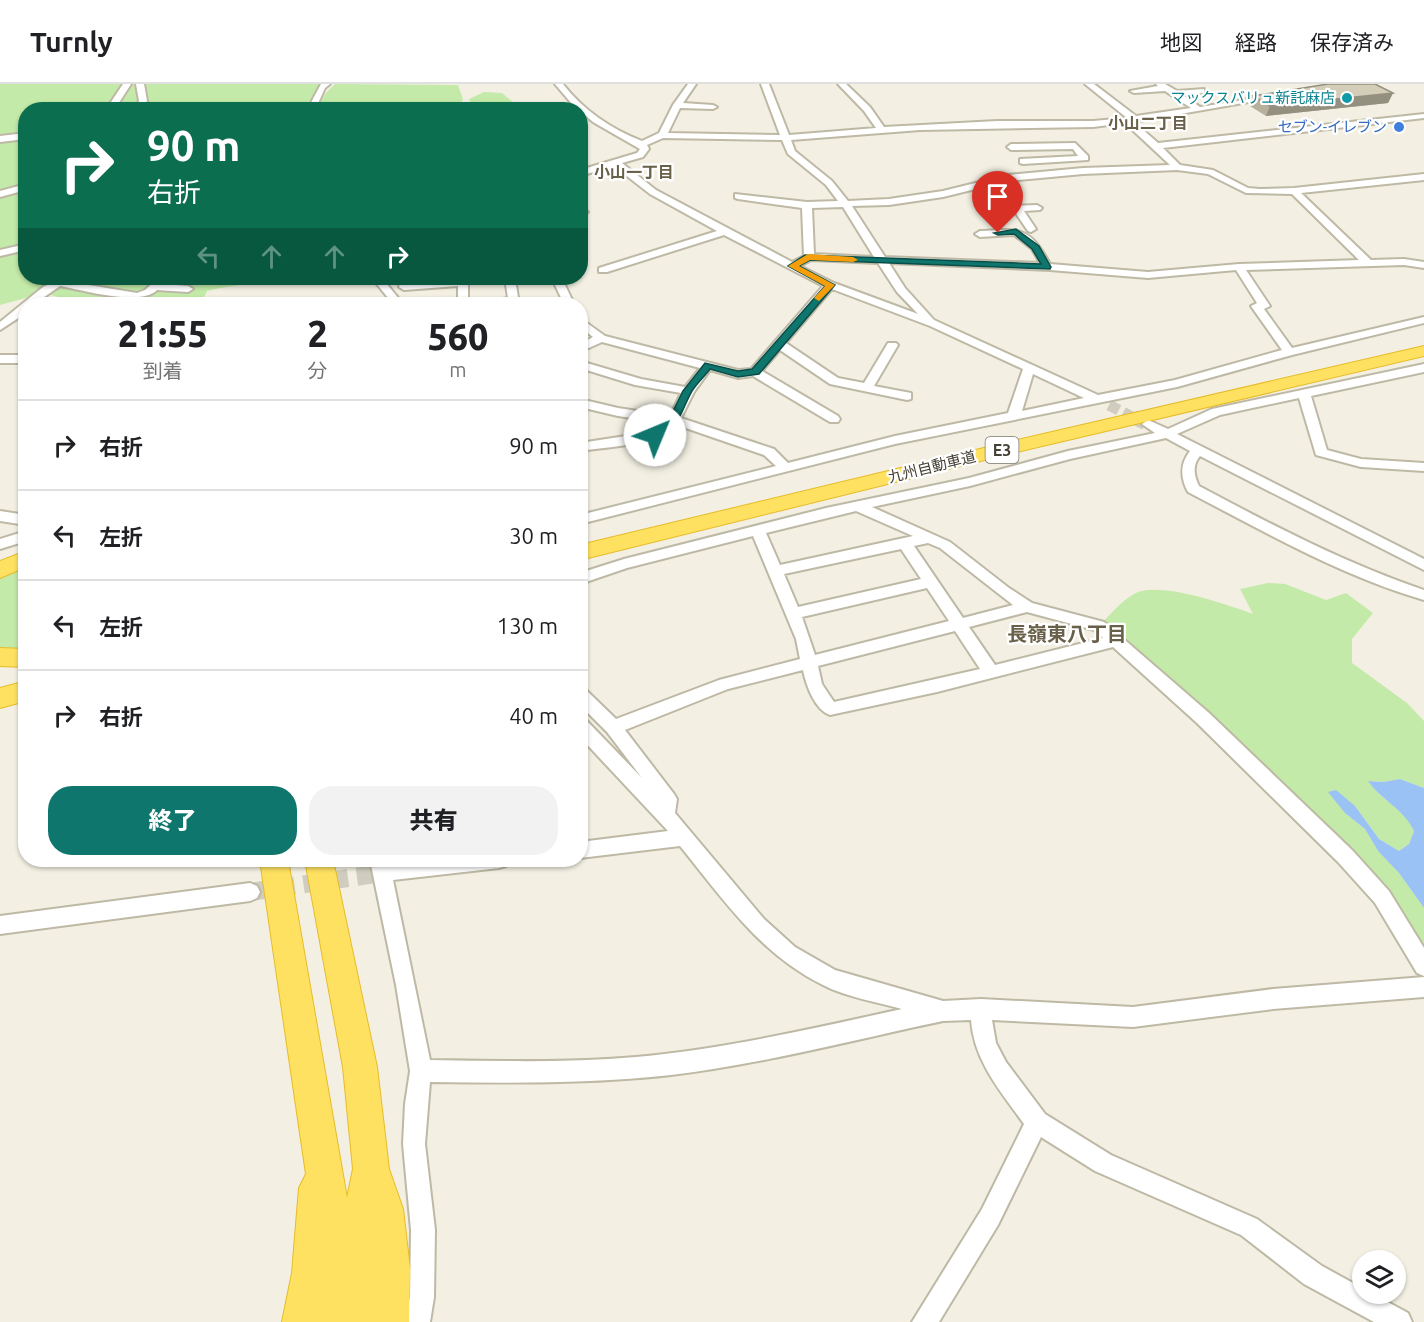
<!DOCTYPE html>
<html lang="ja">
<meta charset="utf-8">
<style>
:root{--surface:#fff;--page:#f2f2f2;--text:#202124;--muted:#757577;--line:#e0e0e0;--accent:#0f766e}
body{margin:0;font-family:Ubuntu,"Noto Sans JP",sans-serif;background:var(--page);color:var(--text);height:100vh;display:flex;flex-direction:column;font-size:22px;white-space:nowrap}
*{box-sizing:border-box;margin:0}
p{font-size:20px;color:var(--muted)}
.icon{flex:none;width:33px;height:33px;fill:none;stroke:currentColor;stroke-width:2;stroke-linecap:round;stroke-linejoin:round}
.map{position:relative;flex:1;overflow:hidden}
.panel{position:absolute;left:18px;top:213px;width:570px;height:570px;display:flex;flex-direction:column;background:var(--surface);border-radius:24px;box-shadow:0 2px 4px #0004}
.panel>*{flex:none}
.hud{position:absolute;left:18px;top:18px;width:570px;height:183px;border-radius:24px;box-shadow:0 2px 4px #0004;background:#0b6e4f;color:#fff;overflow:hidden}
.buttons{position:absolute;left:1352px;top:1166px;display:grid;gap:12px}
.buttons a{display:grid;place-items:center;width:54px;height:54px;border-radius:50%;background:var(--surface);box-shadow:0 2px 4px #0004;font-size:30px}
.pin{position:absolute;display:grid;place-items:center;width:51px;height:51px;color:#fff;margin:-62px -26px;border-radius:50% 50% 50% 0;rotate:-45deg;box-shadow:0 0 6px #0007}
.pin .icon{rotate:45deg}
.me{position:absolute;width:66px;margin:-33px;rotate:45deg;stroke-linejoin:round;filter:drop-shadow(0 0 4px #0008)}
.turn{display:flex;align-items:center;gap:21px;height:126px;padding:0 30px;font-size:27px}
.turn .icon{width:78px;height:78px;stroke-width:2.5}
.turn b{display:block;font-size:42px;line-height:51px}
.lanes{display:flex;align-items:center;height:57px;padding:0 30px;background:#0003;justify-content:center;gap:30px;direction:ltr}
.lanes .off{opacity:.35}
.eta{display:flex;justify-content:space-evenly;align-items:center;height:102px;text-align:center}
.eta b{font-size:36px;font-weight:800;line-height:42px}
.cta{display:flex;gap:12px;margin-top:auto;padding:12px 30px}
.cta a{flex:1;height:69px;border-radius:24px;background:var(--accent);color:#fff;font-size:24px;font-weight:800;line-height:69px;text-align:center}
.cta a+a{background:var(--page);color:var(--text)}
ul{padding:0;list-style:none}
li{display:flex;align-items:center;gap:18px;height:90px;padding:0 30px;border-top:2px solid var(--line)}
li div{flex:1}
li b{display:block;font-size:22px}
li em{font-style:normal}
header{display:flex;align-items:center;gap:36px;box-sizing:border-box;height:84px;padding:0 30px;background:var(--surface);border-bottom:2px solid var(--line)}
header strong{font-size:28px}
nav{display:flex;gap:33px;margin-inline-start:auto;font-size:21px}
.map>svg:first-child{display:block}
</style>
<header>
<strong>Turnly</strong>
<nav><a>地図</a><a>経路</a><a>保存済み</a></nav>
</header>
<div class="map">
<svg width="1424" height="1238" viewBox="0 0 1424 1238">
<rect width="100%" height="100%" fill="#f3f0e3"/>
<g fill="#c3eaa8">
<path d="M0,0H321L304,25L26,26V194H275C252,201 229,201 207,207L202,218L193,220H126L128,217L114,213L95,220H83L44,209L0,221Z"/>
<polygon points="335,0 458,1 463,15 458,25 317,25 325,10"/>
<polygon points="484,8 502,9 521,25 474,25 469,15"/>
<polygon points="25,478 25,569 0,566 0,492"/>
<path d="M1268,499L1285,500L1326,516L1346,509L1373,529L1352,555V579L1407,619L1424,637V704L1400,695L1383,698L1369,697C1381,718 1403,722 1414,747L1409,760L1399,767L1379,755L1355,722L1345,729L1365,745L1378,767L1399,789L1424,824V866L1382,813L1099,542C1110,531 1120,518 1134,510C1158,496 1228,521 1253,530L1240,505Z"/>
</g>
<path fill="#9ac2f4" d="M1400,695L1424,704V824L1399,789L1378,767L1365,745L1345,729L1328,708L1336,706L1355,722L1379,755L1399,767L1409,760L1414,747C1403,724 1382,717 1368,697L1383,698Z"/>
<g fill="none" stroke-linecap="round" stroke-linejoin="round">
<polyline stroke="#d0cdc0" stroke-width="11" stroke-dasharray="11 5" stroke-linecap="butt" points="1109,321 1136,335"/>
<polyline stroke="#d0cdc0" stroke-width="14" stroke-dasharray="14 7" stroke-linecap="butt" points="1133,333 1147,340"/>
<polyline stroke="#d0cdc0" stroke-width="18" stroke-dasharray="18 9" stroke-linecap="butt" points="250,808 383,789"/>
<g stroke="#beb9a5" stroke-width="4">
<g id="minor">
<polygon points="123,0 131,0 115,25 100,26 109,21"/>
<polygon points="136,0 144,0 147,17 142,26 134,26 139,17"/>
<polygon points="321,0 330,0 325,4 315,26 307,26"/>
<path d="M555,0H563C583,26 611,45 642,57L659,49L673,21L688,0H696L683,19L713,21L717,23L713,25L680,24L668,49L780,51L761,0H769L789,51L876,44L864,27L838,0H846L870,23L884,43L997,37H1093L1127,34L1085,0H1094L1136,32L1191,24L1165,7L1134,9L1130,7L1158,2L1156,0H1165L1177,7L1204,5V9L1183,11L1200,23L1274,11L1278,13L1134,38L1158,59L1424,30V34L1163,64L1180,81L1213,86L1248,104L1260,105L1294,104L1424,90V96L1301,109L1371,176L1404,175L1424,178V184L1404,181L1246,186L1270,222L1264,225L1292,264L1424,233V239L1292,271L1177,303L895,360L580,440V431L776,382L764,371L677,341C661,361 606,363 580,367V359L652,348L665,339L618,332L580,323V315L618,324L670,332L681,309L635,301L580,284V277L641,295L685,303L700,284L602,258L580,268V260L593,253L580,243V234L605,252L738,286L751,285L823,202L724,151L607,188H599V184L717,147L650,110L614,82L580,92V86L637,69L640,65L593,38L572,20ZM1125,39L1170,81L1083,84L1008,91L943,107L889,115L848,117L832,97L795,67L791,56L920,46L1093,43ZM663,54L782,56L788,70L826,101L838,117L807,118L735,110V114L738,115L802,124L804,172L792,178L656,106L622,79L643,73L649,65L647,61ZM1177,86L1208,90L1246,109L1292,110L1359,176L1239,180L1148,188L1050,180C1029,142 1020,145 980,147L975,150L980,153L1014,151L1032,165L1040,179L885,173L852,122L889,121L943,113L1008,97L1083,90ZM843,123L874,173L814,170L812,124ZM811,176L878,179L897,208L918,230L834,199L800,182ZM889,179L1050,186L1148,194L1236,186L1257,219L1251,222L1282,266L1175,296L1098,311L934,236L905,204ZM832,205L930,242L1023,285L1008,329L895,352L788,379L774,365L681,334L694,308L710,286L738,294L753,292L830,338H838L840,335L838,332L762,287L780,266L830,300L907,316L911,315V309L874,302L898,261L896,259H888L864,299L838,294L786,259ZM1033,290L1084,314L1022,327Z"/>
<polygon points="26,49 26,55 0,58 0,52"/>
<polygon points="1075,59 1088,72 1088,76 1023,80 1020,79 1020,75 1078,72 1073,65 1011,66 1007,63 1011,60"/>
<polygon points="26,100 26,106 0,113 0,107"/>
<polygon points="580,121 588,128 580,132"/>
<polygon points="1037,121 1042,124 1040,126 1024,127 1036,145 1031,148 1028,147 1015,128 1003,125 1008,122"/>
<polygon points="26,160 26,166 0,172 0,166"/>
<path d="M62,194H71L70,198L137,209L145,206L158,194H168L163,200L188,202L193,205L188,208L157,206C140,223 83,206 60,202L34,220H26V229L0,246V238L43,203Z"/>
<polygon points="372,194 382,194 403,220 393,220"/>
<polygon points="401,194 411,194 410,199 468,194 468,220 458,220 458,202 404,206 399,203"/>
<polygon points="505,194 515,194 519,220 486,220 487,218 508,214"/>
<polygon points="556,194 566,194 565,201 574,220 564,220 555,201"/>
<rect x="0" y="271" width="26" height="8"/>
<path d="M1424,280V288L1311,312L1327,366L1361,375L1424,379V387L1361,383L1316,371L1299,314L1220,331L1177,350L1424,475V486L1200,372C1192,381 1194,392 1199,402C1272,441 1345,479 1424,506V516C1341,492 1265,448 1188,408C1180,393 1180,380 1190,367L1166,354L1070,375L970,402L872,423L950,458L1009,504L1032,519L1104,538L1209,629L1352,766L1389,807L1424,864V892L1417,889L1375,819L1338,778L1197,639L1113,563L937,608L830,631C815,626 806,601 803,586L728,605L625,646L674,710L677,715L675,729L764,835L795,863L835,886L943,917L981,915L1133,923L1273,905L1424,893V913L1273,925L1133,943L992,936L996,959L1006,978L1045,1030L1111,1071L1257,1135L1322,1182L1362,1204V1209H1371L1408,1229L1412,1238H1374L1304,1200L1241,1151L1095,1087L1041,1053L998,1141L939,1238H912L982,1125L1024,1040C1001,1008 974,977 971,936L943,937C853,956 763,980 671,991C591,1000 511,999 430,998L425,1060L435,1146L434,1213L430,1238H404L410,1213L411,1146L403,1060L405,1020L410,987L396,901L370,776H388L389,780L429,776H508L506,782L499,784L393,796L430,976C498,977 568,979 636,973C726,965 814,944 902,925C877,918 846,913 823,901C759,869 724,816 680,762L580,774V758L668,747L580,653V635L586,636L642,694L607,648L580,621V604L586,606L616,635L719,596L800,575L796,555L753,452L627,484L580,500V489L624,475L826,424L969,394L1068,367L1155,349L1142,340L1148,336L1168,345L1212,325ZM856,427L913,452L780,481L766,449ZM928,459L940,464L1013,521L963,534L914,462ZM901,465L921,495L798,523L784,490ZM927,504L949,537L815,571L802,533ZM1027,528L1094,546L1103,554L995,581L969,543ZM955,547L980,585L834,618L822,600L818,582Z"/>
<polygon points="0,427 26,431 26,441 0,437"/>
<polygon points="26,447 26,457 0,465 0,455"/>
<polygon points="250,799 257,802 260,808 257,814 250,817 0,850 0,832"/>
</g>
</g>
<g stroke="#e6bc29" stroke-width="2">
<g id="highway">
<polygon points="1424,262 1424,272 1013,369 580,476 580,461 1013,357"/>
<polygon points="26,467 26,483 0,494 0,477"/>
<polygon points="0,564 26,565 26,583 0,582"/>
<polygon points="26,597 26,617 0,624 0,604"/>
<polygon points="260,776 288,776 347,1114 353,1085 343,983 305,776 333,776 377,983 389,1085 403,1125 410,1185 409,1238 282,1238 292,1189 299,1104 306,1090"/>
</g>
</g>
<use href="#minor" fill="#fff" fill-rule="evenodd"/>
<use href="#highway" fill="#ffe161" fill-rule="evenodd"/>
</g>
<polygon fill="#b6b09d" points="1393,9 1388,19 1266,32 1250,22 1253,12"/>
<polygon fill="#949080" points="1393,9 1388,19 1266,32 1270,22"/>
<polygon fill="#d4cdb7" stroke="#949080" stroke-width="1.5" points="1328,0 1375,0 1393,9 1270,22 1253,12"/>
<path fill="#0f766e" stroke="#0a4d48" stroke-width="1.5" d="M1016,145L1039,162L1051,183L1050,185L810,176L799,182L835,201L759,290L738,293L710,285C705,292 697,299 692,307C681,326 679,347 655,354L650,351L669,335L683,307L705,279L738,287L752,285L825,202L788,182L805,171L1041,180L1032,165L1014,150L998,151L994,149Z"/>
<polygon fill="#f59e0b" points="808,170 853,173 858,176 853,178 810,176 799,182 835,201 819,217 814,214 825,202 788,182"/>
<circle fill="#0f9aa8" stroke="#fff" stroke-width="2" cx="1347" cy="14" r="6"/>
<circle fill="#3f7fe0" stroke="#fff" stroke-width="2" cx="1399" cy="43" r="6"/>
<g text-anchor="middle" stroke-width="4.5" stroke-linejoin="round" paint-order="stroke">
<g font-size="15" fill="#0d838f" stroke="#fff" text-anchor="end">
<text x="1335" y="19">マックスバリュ新託麻店</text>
</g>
<g font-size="15" fill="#366cbe" stroke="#fff" text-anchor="end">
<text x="1387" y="48">セブン-イレブン</text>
</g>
<g font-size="15" fill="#444033" stroke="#fff">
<text transform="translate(932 383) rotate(-14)" y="5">九州自動車道</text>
</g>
<g font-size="16" font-weight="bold" fill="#686049" stroke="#fff">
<text x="1148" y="45">小山二丁目</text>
<text x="634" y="94">小山一丁目</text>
</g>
<rect fill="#fff" stroke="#7c7970" stroke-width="1.5" x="985.5" y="353" width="33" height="26" rx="4.5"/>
<g font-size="16" font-weight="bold" fill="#444033">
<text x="1002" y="372">E3</text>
</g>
<g font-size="20" font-weight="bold" fill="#686049" stroke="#fff">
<text x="1067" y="557">長嶺東八丁目</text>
</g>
</g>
</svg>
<div class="buttons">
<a><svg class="icon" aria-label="layers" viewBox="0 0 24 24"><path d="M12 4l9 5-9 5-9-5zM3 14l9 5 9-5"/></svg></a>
</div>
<div class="pin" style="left:998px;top:149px;background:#d93025"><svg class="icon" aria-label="arrive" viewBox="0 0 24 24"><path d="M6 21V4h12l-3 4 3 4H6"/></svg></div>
<svg class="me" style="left:655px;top:351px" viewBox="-20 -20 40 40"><circle r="19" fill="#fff"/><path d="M0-13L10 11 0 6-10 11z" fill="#0f766e"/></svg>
<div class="hud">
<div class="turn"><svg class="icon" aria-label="right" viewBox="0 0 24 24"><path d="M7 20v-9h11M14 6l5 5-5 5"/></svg><div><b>90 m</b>右折</div></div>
<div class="lanes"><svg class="icon off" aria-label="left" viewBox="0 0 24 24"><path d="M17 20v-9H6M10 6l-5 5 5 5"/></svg><svg class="icon off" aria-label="ahead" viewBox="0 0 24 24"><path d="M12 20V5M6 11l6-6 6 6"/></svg><svg class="icon off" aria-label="ahead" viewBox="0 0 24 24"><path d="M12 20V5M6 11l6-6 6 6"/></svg><svg class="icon" aria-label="right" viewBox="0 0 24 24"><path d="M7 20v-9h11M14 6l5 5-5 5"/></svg></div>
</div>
<section class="panel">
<div class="eta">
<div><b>21:55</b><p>到着</p></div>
<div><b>2</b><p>分</p></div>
<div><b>560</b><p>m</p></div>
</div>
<ul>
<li><svg class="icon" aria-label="right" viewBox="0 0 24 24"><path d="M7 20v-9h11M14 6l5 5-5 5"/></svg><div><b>右折</b></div><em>90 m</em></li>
<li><svg class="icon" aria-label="left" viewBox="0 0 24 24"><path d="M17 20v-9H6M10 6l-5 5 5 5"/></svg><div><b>左折</b></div><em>30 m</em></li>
<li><svg class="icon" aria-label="left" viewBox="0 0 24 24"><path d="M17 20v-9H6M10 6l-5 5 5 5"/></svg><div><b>左折</b></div><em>130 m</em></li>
<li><svg class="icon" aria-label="right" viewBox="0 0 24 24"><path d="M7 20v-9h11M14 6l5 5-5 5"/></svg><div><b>右折</b></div><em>40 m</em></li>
</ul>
<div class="cta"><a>終了</a><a>共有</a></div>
</section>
</div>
